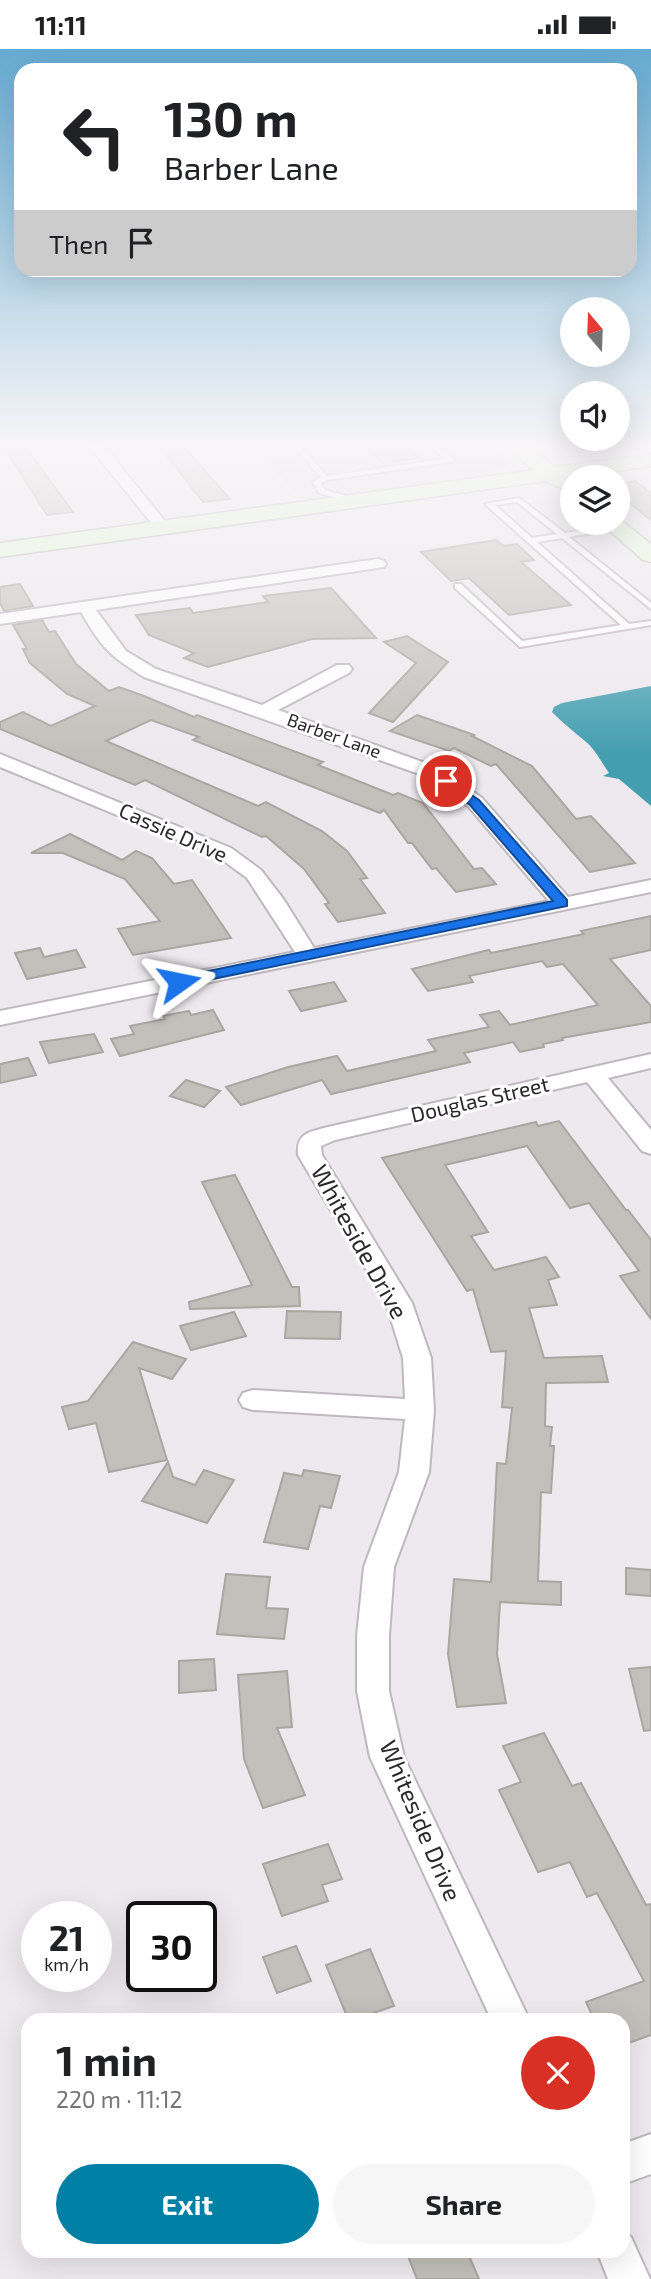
<!DOCTYPE html>
<meta charset="utf-8">
<style>
:root{--surface:#fff;--page:#f6f6f6;--text:#202124;--muted:#757577;--accent:#0080a5}
body{margin:0;font-family:"Exo 2",sans-serif;background:var(--page);color:var(--text);height:100vh;display:flex;flex-direction:column;font-size:26px;white-space:nowrap}
*{box-sizing:border-box;margin:0}
p{font-size:23px;color:var(--muted)}
.icon{flex:none;width:38px;height:38px;fill:none;stroke:currentColor;stroke-width:2;stroke-linecap:round;stroke-linejoin:round}
.map{position:relative;flex:1;overflow:hidden}
.side{position:absolute;left:21px;top:1964px;width:609px;height:245px;display:flex;flex-direction:column;background:var(--surface);border-radius:21px;box-shadow:0 7px 28px #0002}
.side>*{flex:none}
.guide{position:absolute;left:14px;top:14px;width:623px;height:214px;border-radius:21px;box-shadow:0 7px 28px #0002;background:#fff;color:var(--text);overflow:hidden}
.needle{width:46px;rotate:341deg}
.controls{position:absolute;left:560px;top:248px;display:grid;gap:14px}
.controls a{display:grid;place-items:center;width:70px;height:70px;border-radius:50%;background:var(--surface);box-shadow:0 7px 28px #0002;font-size:35px}
.speed{position:absolute;left:21px;top:1852px;display:flex;gap:14px;font-size:35px;font-weight:700;text-align:center}
.speed>*{display:grid;place-content:center;width:91px;height:91px;border-radius:50%;background:var(--surface);box-shadow:0 7px 28px #0002;line-height:1}
.speed small{font-size:18px;font-weight:400}
.speed .limit{border:4px solid #111;border-radius:10px;background:#fff;color:#111}
.pin{position:absolute;display:grid;place-items:center;width:60px;height:60px;color:#fff;margin:-30px;border:4px solid #fff;border-radius:50%;box-shadow:0 2px 7px #0007}
.me{position:absolute;width:77px;margin:-38px;rotate:78deg;stroke-linejoin:round;filter:drop-shadow(0 0 5px #0008)}
.turn{display:flex;align-items:center;gap:24px;height:147px;padding:0 35px;font-size:32px}
.turn .icon{width:91px;height:91px;stroke-width:2.5}
.turn b{display:block;font-size:49px;line-height:60px}
.then{display:flex;align-items:center;height:66px;padding:0 35px;background:#0003;gap:14px;font-size:26px}
.round{display:grid;place-items:center;flex:none;width:74px;height:74px;border-radius:37px;background:var(--page)}
.head{display:flex;align-items:center;justify-content:space-between;height:119px;padding:0 35px}
h1{font-size:42px;font-weight:700;line-height:52px}
.cta{display:flex;gap:14px;margin-top:auto;padding:14px 35px}
.cta a{flex:1;height:80px;border-radius:42px;background:var(--accent);color:#fff;font-size:28px;font-weight:700;line-height:80px;text-align:center}
.cta a+a{background:var(--page);color:var(--text)}
.status{display:flex;justify-content:space-between;align-items:center;height:49px;padding:0 35px;background:var(--surface);direction:ltr}
.status svg{height:19px;fill:currentColor}
.map>svg:first-child{display:block}
</style>
<div class="status"><b>11:11</b><svg viewBox="0 0 49 12"><path d="M0 12V9h3v3zM5 12V6h3v6zM10 12V3h3v9zM15 12V0h3v12zM26 1h20v11H26zM47 4h2v5h-2z"/></svg></div>
<div class="map">
<svg width="651" height="2230" viewBox="0 0 651 2230">
<rect width="100%" height="100%" fill="#eee9ee"/>
<g fill="#e8dde8">
<polygon points="246,392 489,392 511,410 512,415 485,426 302,451"/>
<polygon points="518,392 651,392 651,402 579,412 559,412 539,407"/>
</g>
<path fill="#439eb0" d="M651,637V757L619,730L603,727L609,724C602,714 595,700 585,692C574,683 563,674 552,663L554,658L562,654Z"/>
<g fill="#c3bfba" stroke="#aaa6a1" stroke-width="2">
<polygon points="0,392 21,392 73,463 47,466"/>
<polygon points="155,392 178,392 230,450 203,453"/>
<polygon points="359,392 402,392 419,409 383,414"/>
<polygon points="635,432 651,444 651,471 618,445 618,435"/>
<polygon points="496,491 504,497 517,495 534,511 521,513 571,556 509,566 469,529 451,532 421,503"/>
<polygon points="20,535 33,557 4,562 0,554 0,538"/>
<polygon points="331,539 376,589 312,590 208,618 184,609 194,604 149,586 136,566 190,559 193,564 214,561 268,553 263,547"/>
<polygon points="42,571 49,583 55,582 76,615 109,642 119,638 144,647 194,668 197,666 213,672 323,713 318,716 393,746 398,744 423,754 474,820 482,819 496,835 456,843 436,819 432,820 412,794 408,794 384,761 380,764 193,691 199,688 151,671 106,692 258,757 266,753 322,782 347,802 367,829 360,830 385,864 338,873 325,855 329,854 304,820 266,787 262,788 145,731 135,736 0,680 0,673 23,663 51,677 95,657 67,645 30,614 23,600 27,600 13,576"/>
<polygon points="407,587 448,613 393,673 369,664 416,614 384,593"/>
<polygon points="417,666 474,686 472,687 532,717 576,770 591,767 635,814 590,823 496,715 491,717 454,699 449,702 390,682"/>
<polygon points="70,785 122,811 136,802 152,809 174,835 192,831 231,889 133,906 118,880 160,872 125,830 63,804 31,804"/>
<polygon points="651,867 651,901 610,910 651,957 651,973 562,989 563,991 543,995 544,998 520,1003 513,993 464,1004 470,1013 331,1045 322,1031 241,1056 226,1038 288,1018 337,1007 347,1022 436,1002 428,991 489,978 480,966 499,962 510,976 598,956 563,915 547,918 542,912 469,927 473,933 428,942 412,920 489,901 491,904 584,885 581,882"/>
<polygon points="40,899 44,908 76,901 85,918 27,930 15,904"/>
<polygon points="334,933 346,952 301,962 289,942"/>
<polygon points="213,961 224,981 120,1007 111,990 134,985 130,977 165,970 163,967 189,962 191,966"/>
<polygon points="94,985 103,1003 49,1014 40,993"/>
<polygon points="28,1009 36,1026 0,1034 0,1015"/>
<polygon points="186,1031 220,1042 204,1058 170,1047"/>
<polygon points="559,1072 626,1161 628,1161 651,1191 651,1270 620,1227 639,1222 589,1154 570,1159 527,1097 445,1116 488,1183 471,1187 494,1221 546,1208 559,1228 548,1231 557,1256 529,1259 544,1309 602,1307 608,1333 546,1334 545,1377 552,1378 550,1397 554,1397 551,1444 541,1443 538,1532 561,1533 561,1556 500,1553 497,1605 506,1654 457,1658 448,1605 454,1530 491,1533 497,1414 506,1415 512,1359 502,1358 506,1302 491,1303 473,1240 467,1242 382,1109 536,1073 538,1077"/>
<polygon points="235,1126 292,1238 299,1238 300,1257 190,1260 189,1253 252,1236 202,1133"/>
<polygon points="287,1262 341,1263 340,1290 285,1289"/>
<polygon points="234,1263 246,1287 191,1301 180,1277"/>
<polygon points="133,1293 186,1310 172,1330 139,1319 167,1411 109,1423 96,1374 69,1380 62,1358 88,1352"/>
<polygon points="168,1413 173,1428 195,1436 204,1421 234,1431 207,1474 142,1452"/>
<polygon points="304,1421 340,1427 331,1459 320,1457 308,1500 264,1493 284,1424 302,1427"/>
<polygon points="626,1519 651,1521 651,1547 626,1545"/>
<polygon points="226,1525 270,1528 266,1559 288,1560 284,1590 217,1585"/>
<polygon points="214,1610 216,1641 179,1644 179,1612"/>
<polygon points="651,1618 651,1681 644,1682 629,1620"/>
<polygon points="287,1622 292,1678 277,1679 305,1746 263,1759 244,1710 238,1626"/>
<polygon points="544,1684 572,1737 581,1734 646,1856 651,1855 651,1986 623,1996 623,1970 594,1970 586,1953 644,1932 597,1844 587,1848 570,1813 538,1823 499,1741 521,1733 503,1697"/>
<polygon points="328,1795 342,1830 322,1836 328,1852 282,1867 263,1815"/>
<polygon points="296,1897 311,1932 277,1944 263,1908"/>
<polygon points="370,1900 394,1957 356,1970 348,1970 326,1916"/>
<polygon points="406,2202 467,2202 479,2230 417,2230"/>
</g>
<g fill="none" stroke-linecap="round" stroke-linejoin="round">
<g stroke="#beb9be" stroke-width="4">
<g id="lane">
<polygon points="289,392 296,392 327,427 445,410 433,400 433,398 435,397 455,411 451,413 327,431 321,434 325,441 357,450 357,454 354,454 319,444 313,433 321,428"/>
<polygon points="430,392 427,395 424,393 424,392"/>
<polygon points="560,392 567,392 571,396 591,392 610,392 569,400"/>
<path d="M519,449L565,484L619,476L620,478L616,480L569,488L651,554V560L562,489L537,493L629,575L651,572V576L520,598L455,539V535H461L522,592L621,576L485,455ZM517,453L557,485L532,489L495,456Z"/>
</g>
</g>
<g stroke="#beb9be" stroke-width="4">
<g id="street">
<polygon points="85,392 100,392 168,476 171,479 168,482 158,482"/>
<path d="M378,510L384,512L386,515L384,518L96,561L126,602L156,620L262,656L337,616H349L352,620L349,624L278,661L439,719L482,749L568,848L651,831V843L0,976V962L295,903L247,829L217,807L0,718V705L231,799L261,821L284,851L314,899L549,852L468,757L425,727L144,628C110,607 101,598 81,563L0,575V565Z"/>
<path d="M651,1005V1019L608,1029L651,1081V1105L642,1102L587,1033L335,1091L321,1097L322,1106L412,1254L431,1309L434,1361L429,1423L394,1518L389,1587V1642L404,1708L529,1970H491L370,1708L357,1642V1587L364,1518L399,1423L405,1370L253,1361L243,1358L239,1351L243,1344L253,1341L405,1350L403,1309L386,1254L298,1106C296,1084 309,1083 328,1078Z"/>
<polygon points="651,2085 651,2125 623,2135 623,2095"/>
<polygon points="623,2184 631,2188 650,2230 608,2230 597,2202 623,2202"/>
</g>
</g>
<g stroke="#beb9be" stroke-width="3">
<g id="secondary">
<polygon points="499,392 522,392 555,418 651,405 651,417 568,429 571,433 568,437 561,439 546,432 0,508 0,494 533,421"/>
<polygon points="618,469 651,495 651,513 643,511 601,474 618,474"/>
</g>
</g>
<use href="#lane" fill="#fff" fill-rule="evenodd"/>
<use href="#street" fill="#fff" fill-rule="evenodd"/>
<use href="#secondary" fill="#e3fad4" fill-rule="evenodd"/>
</g>
<linearGradient id="sky" x2="0" y2="1"><stop stop-color="#66abd2"/><stop offset="0.56" stop-color="#f7f5f7"/><stop offset="1" stop-color="#f7f5f7" stop-opacity="0"/></linearGradient>
<rect width="651" height="705" fill="url(#sky)"/>
<polygon fill="#1a73e8" stroke="#114b97" stroke-width="2" points="446,729 479,751 567,851 567,857 179,937 174,936 174,930 179,928 553,852 470,756 441,735 439,732"/>
<g text-anchor="middle" stroke-width="6" stroke-linejoin="round" paint-order="stroke">
<g font-size="18" fill="#2a282a" stroke="#fff">
<text transform="translate(334 687) rotate(20)" y="6">Barber Lane</text>
</g>
<g font-size="21" fill="#2a282a" stroke="#fff">
<text transform="translate(173 784) rotate(24)" y="7">Cassie Drive</text>
<text transform="translate(480 1051) rotate(-13)" y="7">Douglas Street</text>
</g>
<g font-size="24" fill="#2a282a" stroke="#fff">
<text transform="translate(359 1193) rotate(61)" y="8">Whiteside Drive</text>
<text transform="translate(420 1772) rotate(67)" y="8">Whiteside Drive</text>
</g>
</g>
</svg>
<div class="controls">
<a><svg class="needle" viewBox="-14 -14 28 28"><path d="M0-13l5 13h-10z" fill="#e53935"/><path d="M0 13l5-13h-10z" fill="#757577"/></svg></a>
<a><svg class="icon" aria-label="sound" viewBox="0 0 24 24"><path d="M4 9h4l5-4v14l-5-4H4zM17 9q2 3 0 6"/></svg></a>
<a><svg class="icon" aria-label="layers" viewBox="0 0 24 24"><path d="M12 4l9 5-9 5-9-5zM3 14l9 5 9-5"/></svg></a>
</div>
<div class="speed"><div>21<small>km/h</small></div><div class="limit">30</div></div>
<div class="pin" style="left:446px;top:732px;background:#d93025"><svg class="icon" aria-label="arrive" viewBox="0 0 24 24"><path d="M6 21V4h12l-3 4 3 4H6"/></svg></div>
<svg class="me" style="left:179px;top:933px" viewBox="-20 -20 40 40"><path d="M0-17L14 15 0 8-14 15z" fill="#1a73e8" stroke="#fff" stroke-width="4"/></svg>
<div class="guide">
<div class="turn"><svg class="icon" aria-label="left" viewBox="0 0 24 24"><path d="M17 20v-9H6M10 6l-5 5 5 5"/></svg><div><b>130 m</b>Barber Lane</div></div>
<div class="then">Then<svg class="icon" aria-label="arrive" viewBox="0 0 24 24"><path d="M6 21V4h12l-3 4 3 4H6"/></svg></div>
</div>
<section class="side">
<div class="head"><div><h1>1 min</h1><p>220 m · 11:12</p></div><a class="round" style="background:#d93025;color:#fff"><svg class="icon" aria-label="close" viewBox="0 0 24 24"><path d="M6 6l12 12M18 6L6 18"/></svg></a></div>
<div class="cta"><a>Exit</a><a>Share</a></div>
</section>
</div>
